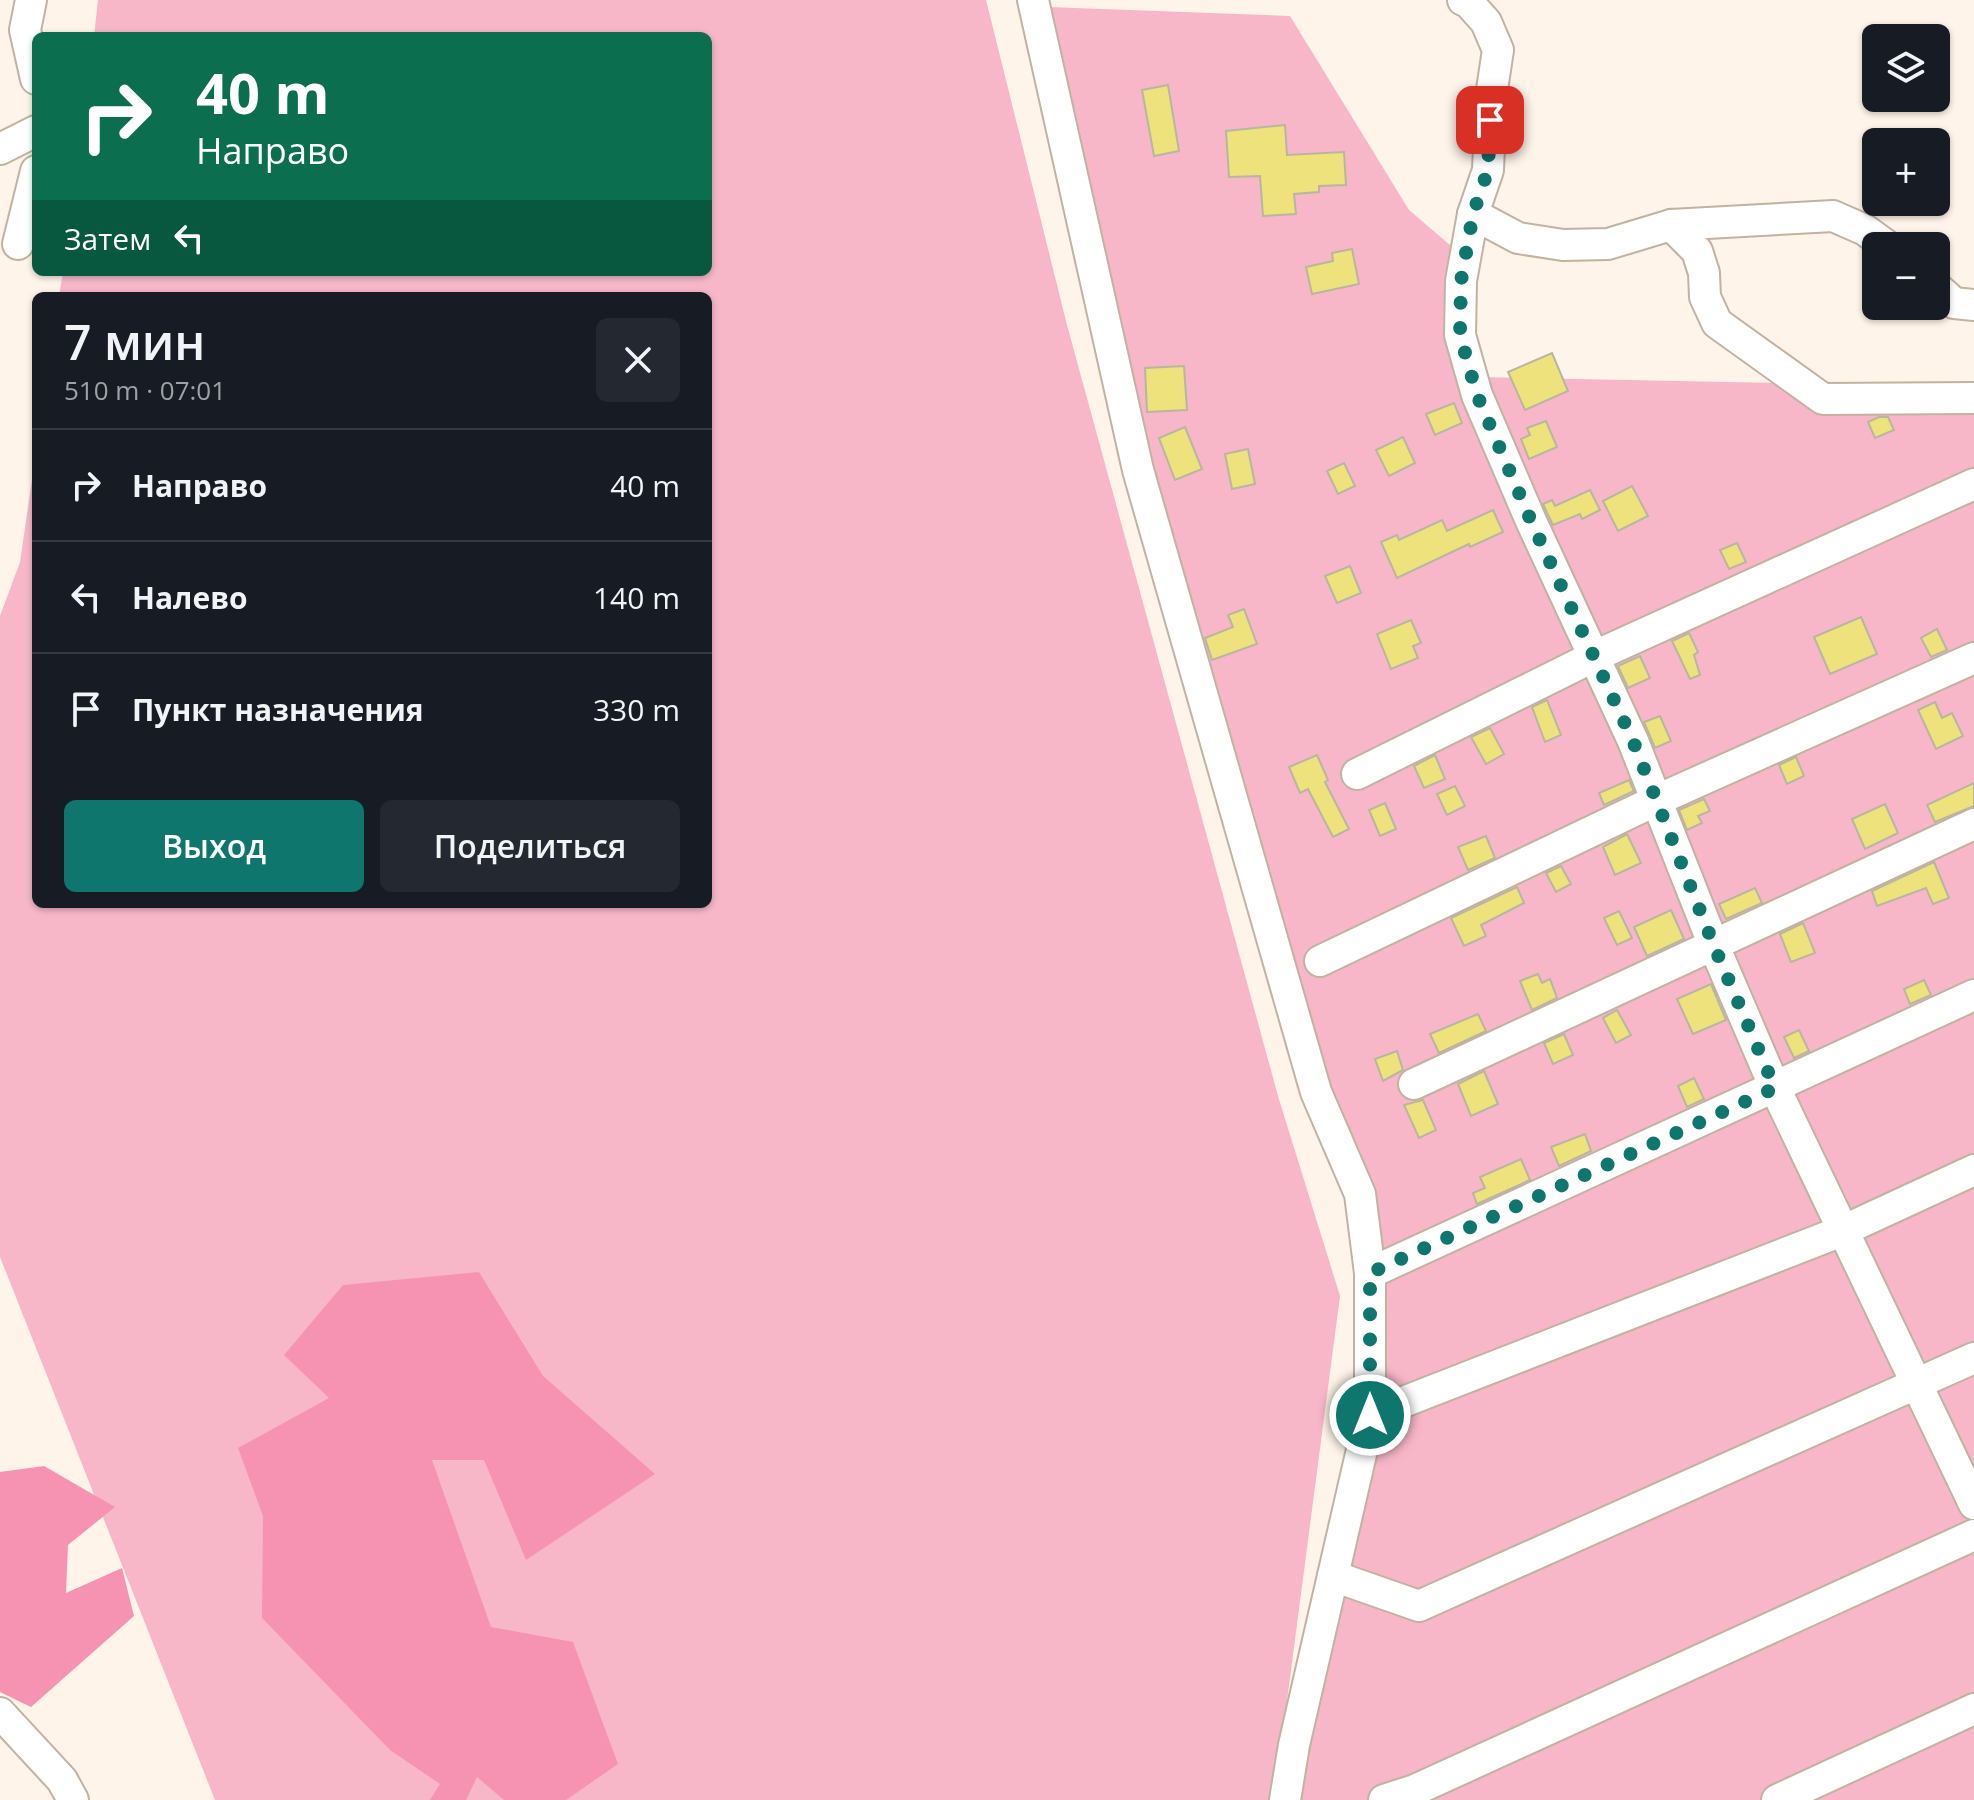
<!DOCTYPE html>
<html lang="ru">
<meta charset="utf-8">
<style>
:root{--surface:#171b24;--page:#242831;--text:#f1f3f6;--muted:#9ea1a6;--line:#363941;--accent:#0f766e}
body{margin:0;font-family:"Open Sans",sans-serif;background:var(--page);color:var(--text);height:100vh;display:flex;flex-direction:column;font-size:30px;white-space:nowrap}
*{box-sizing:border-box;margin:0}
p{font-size:26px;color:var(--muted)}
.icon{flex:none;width:44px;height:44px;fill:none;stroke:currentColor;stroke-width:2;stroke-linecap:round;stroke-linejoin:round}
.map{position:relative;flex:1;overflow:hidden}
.drawer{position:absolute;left:32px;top:292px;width:680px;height:616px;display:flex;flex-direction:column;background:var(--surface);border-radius:12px;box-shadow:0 2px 6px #0004}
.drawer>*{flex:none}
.top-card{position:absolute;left:32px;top:32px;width:680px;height:244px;border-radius:12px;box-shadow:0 2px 6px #0004;background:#0b6e4f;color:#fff;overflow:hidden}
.fabs{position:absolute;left:1862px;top:24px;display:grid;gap:16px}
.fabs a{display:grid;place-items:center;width:88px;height:88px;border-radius:12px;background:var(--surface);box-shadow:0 2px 6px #0004;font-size:40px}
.pin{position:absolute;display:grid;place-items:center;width:68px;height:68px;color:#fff;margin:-34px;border-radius:16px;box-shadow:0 4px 12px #0006}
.me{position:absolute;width:88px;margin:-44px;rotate:0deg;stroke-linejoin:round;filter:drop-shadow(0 0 6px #0008)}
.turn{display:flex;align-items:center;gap:28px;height:168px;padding:0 32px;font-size:36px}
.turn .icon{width:104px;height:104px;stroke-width:2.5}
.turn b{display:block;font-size:56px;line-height:68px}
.then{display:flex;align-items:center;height:76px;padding:0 32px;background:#0003;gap:16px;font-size:30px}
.round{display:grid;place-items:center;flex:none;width:84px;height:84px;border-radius:12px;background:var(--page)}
.overview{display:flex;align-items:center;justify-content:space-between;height:136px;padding:0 32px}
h1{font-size:48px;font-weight:600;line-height:60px}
.cta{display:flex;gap:16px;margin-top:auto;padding:16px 32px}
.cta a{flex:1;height:92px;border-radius:12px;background:var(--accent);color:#fff;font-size:32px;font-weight:600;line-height:92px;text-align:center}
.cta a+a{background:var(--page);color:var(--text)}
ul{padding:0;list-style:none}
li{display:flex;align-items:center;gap:24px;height:112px;padding:0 32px;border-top:2px solid var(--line)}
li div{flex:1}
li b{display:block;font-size:30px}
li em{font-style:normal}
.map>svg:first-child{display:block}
</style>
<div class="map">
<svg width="1974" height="1800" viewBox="0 0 1974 1800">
<rect width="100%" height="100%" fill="#fff4e9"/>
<g fill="#f7b7c9">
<polygon points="98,0 986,0 1067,325 1278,1096 1340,1296 1274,1800 215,1800 0,1257 0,616 20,562 36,452 36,904 708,904 708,296 59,296 63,272 708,272 708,36 94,36"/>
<polygon points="1048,7 1290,16 1409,210 1457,251 1475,377 1974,387 1974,1800 1298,1800 1383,1415 1380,1316 1325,1093 1157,489"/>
</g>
<g fill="#f793b2">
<polygon points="479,1272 543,1376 655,1474 526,1560 484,1460 432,1460 491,1627 573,1642 618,1764 566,1800 504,1800 477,1777 466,1800 430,1800 440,1784 390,1750 262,1618 263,1516 238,1448 329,1398 284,1355 343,1285"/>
<polygon points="44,1466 115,1507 68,1545 66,1593 122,1568 134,1616 31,1707 0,1692 0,1472"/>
</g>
<g fill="#eee27c" stroke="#b8b6a0" stroke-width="2">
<polygon points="1168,85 1179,151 1154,156 1142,90"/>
<polygon points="1285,125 1287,155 1344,152 1346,185 1319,186 1319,192 1294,194 1296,214 1263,216 1260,176 1229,177 1226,131"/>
<polygon points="1352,249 1359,284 1312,294 1306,267 1333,261 1332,253"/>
<polygon points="1552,353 1568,391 1525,410 1508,372"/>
<polygon points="1184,366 1187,410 1147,412 1145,368"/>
<polygon points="1454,403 1462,423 1435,435 1426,414"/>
<polygon points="1879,417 1888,417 1894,430 1875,438 1868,422"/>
<polygon points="1546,421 1557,447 1529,459 1521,439 1530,435 1527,428"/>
<polygon points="1185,427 1202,469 1175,480 1159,438"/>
<polygon points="1403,437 1415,463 1389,476 1376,450"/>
<polygon points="1248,449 1255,484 1232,489 1225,454"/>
<polygon points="1344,463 1355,486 1338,494 1327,471"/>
<polygon points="1632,486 1648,516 1618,531 1603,501"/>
<polygon points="1590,490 1600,510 1582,519 1580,514 1553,525 1543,504 1552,500 1555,506"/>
<polygon points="1493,510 1503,532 1470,547 1469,544 1397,578 1381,542 1397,535 1399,540 1442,520 1447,531"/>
<polygon points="1737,543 1746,562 1729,569 1720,550"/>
<polygon points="1350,566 1361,593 1337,603 1325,576"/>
<polygon points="1244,609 1257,644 1212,660 1205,638 1233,627 1228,615"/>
<polygon points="1861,617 1877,654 1830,674 1814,637"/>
<polygon points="1411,620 1421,643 1413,646 1418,658 1391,669 1377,634"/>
<polygon points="1937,629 1947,650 1931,657 1921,638"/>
<polygon points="1689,633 1698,652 1694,655 1700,675 1690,679 1672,641"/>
<polygon points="1640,656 1650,678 1628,688 1618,666"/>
<polygon points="1547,700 1561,735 1545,742 1532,707"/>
<polygon points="1935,702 1942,718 1952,713 1963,736 1936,749 1918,710"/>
<polygon points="1660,716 1671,741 1655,748 1644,722"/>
<polygon points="1490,728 1504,754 1486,764 1471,737"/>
<polygon points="1317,755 1328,780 1325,782 1349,829 1333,837 1308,789 1300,793 1289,767"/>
<polygon points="1435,755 1445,779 1424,788 1414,766"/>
<polygon points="1796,757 1804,776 1787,784 1779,765"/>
<polygon points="1629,780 1634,791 1604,805 1599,793"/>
<polygon points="1974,783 1974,806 1935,822 1927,805"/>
<polygon points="1455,786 1465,806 1447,815 1437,794"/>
<polygon points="1704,799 1710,811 1698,816 1702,823 1687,830 1679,810"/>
<polygon points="1385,803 1396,829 1380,836 1369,810"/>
<polygon points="1885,804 1898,833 1865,849 1852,819"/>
<polygon points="1627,834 1641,863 1615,875 1603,847"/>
<polygon points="1486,836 1495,858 1468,870 1458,847"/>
<polygon points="1934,862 1949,898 1933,904 1926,888 1877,906 1872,891"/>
<polygon points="1561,866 1571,884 1556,892 1546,873"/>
<polygon points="1517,887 1524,903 1481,925 1486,936 1464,946 1451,918"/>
<polygon points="1755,888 1762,903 1726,919 1719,904"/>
<polygon points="1671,910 1684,939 1647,956 1634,927"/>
<polygon points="1619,911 1632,938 1617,945 1604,918"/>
<polygon points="1803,923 1815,953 1791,962 1780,934"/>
<polygon points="1538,974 1542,983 1550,979 1557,998 1532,1010 1520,981"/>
<polygon points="1924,980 1931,995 1910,1004 1904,989"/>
<polygon points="1711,984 1726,1020 1693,1034 1677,999"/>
<polygon points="1617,1010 1631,1035 1616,1043 1603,1018"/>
<polygon points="1478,1014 1486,1031 1439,1053 1430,1034"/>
<polygon points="1799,1030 1809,1051 1794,1058 1784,1037"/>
<polygon points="1564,1034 1573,1055 1553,1064 1544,1043"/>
<polygon points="1397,1051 1403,1070 1383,1081 1375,1059"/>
<polygon points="1484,1071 1498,1104 1471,1116 1458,1084"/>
<polygon points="1694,1078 1704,1099 1687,1107 1678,1086"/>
<polygon points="1423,1100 1436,1130 1419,1138 1404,1105"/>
<polygon points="1585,1134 1591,1151 1559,1166 1551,1147"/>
<polygon points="1521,1159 1530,1180 1477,1204 1473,1193 1485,1188 1480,1177"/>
</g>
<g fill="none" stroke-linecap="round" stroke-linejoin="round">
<g stroke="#c2b2a0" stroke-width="34">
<g id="minor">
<polyline points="31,0 25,30 36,79"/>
<polyline points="1033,0 1138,470 1316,1092 1360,1194 1370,1273 1370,1415 1294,1745 1285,1800"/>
<polyline points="1463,0 1468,2 1486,22 1498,50 1491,96 1488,170 1473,214 1461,281 1460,335 1477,395 1531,521 1633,741 1714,946 1775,1088 1974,1504"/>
<polyline points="0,149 36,131"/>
<polyline points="1473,214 1518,238 1563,245 1608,244 1671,225 1697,251 1704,273 1705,297 1717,323 1823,399 1974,398"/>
<polyline points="1671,225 1833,216 1865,230 1887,246"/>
<polyline points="18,244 36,171"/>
<polyline points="1936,287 1954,303 1974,305"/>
<polyline points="1357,774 1595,656 1974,484"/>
<polyline points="1320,961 1657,800 1974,658"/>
<polyline points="1414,1084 1974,824"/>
<polyline points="1370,1273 1974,995"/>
<polyline points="1370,1415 1842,1231 1974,1170"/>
<polyline points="1333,1576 1419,1606 1974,1358"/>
<polyline points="0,1713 62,1780 73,1800"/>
<polyline points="1384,1800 1415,1790 1974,1535"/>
<polyline points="1777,1800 1974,1709"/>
</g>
</g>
<use href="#minor" stroke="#fff" stroke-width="30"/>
</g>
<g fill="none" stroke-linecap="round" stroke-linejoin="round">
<polyline stroke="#0f766e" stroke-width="14" stroke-dasharray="0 25.2" points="1370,1415 1370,1273 1775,1088 1714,946 1633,741 1531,521 1477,395 1460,335 1461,281 1473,214 1488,170 1490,120"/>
</g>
</svg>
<div class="fabs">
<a><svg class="icon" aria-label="layers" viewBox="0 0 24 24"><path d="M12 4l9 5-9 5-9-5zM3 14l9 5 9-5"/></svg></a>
<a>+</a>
<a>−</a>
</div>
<div class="pin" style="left:1490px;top:120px;background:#d93025"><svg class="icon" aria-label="arrive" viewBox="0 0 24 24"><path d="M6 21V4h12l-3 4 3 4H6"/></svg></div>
<svg class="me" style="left:1370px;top:1415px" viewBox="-20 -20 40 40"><circle r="17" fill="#0f766e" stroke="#fff" stroke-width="3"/><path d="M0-11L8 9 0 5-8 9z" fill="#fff"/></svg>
<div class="top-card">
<div class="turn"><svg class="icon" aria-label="right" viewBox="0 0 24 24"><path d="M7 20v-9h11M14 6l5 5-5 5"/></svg><div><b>40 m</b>Направо</div></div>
<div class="then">Затем<svg class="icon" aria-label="left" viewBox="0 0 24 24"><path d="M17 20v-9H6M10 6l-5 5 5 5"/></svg></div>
</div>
<section class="drawer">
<div class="overview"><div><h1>7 мин</h1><p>510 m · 07:01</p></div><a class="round"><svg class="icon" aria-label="close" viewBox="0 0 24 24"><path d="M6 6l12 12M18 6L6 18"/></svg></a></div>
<ul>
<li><svg class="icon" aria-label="right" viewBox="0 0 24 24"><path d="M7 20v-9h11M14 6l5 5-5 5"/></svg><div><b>Направо</b></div><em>40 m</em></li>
<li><svg class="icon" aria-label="left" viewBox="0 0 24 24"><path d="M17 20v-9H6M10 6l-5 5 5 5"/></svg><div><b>Налево</b></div><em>140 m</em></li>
<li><svg class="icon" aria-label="arrive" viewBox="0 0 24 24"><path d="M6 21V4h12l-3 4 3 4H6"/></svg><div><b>Пункт назначения</b></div><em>330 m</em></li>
</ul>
<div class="cta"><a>Выход</a><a>Поделиться</a></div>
</section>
</div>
